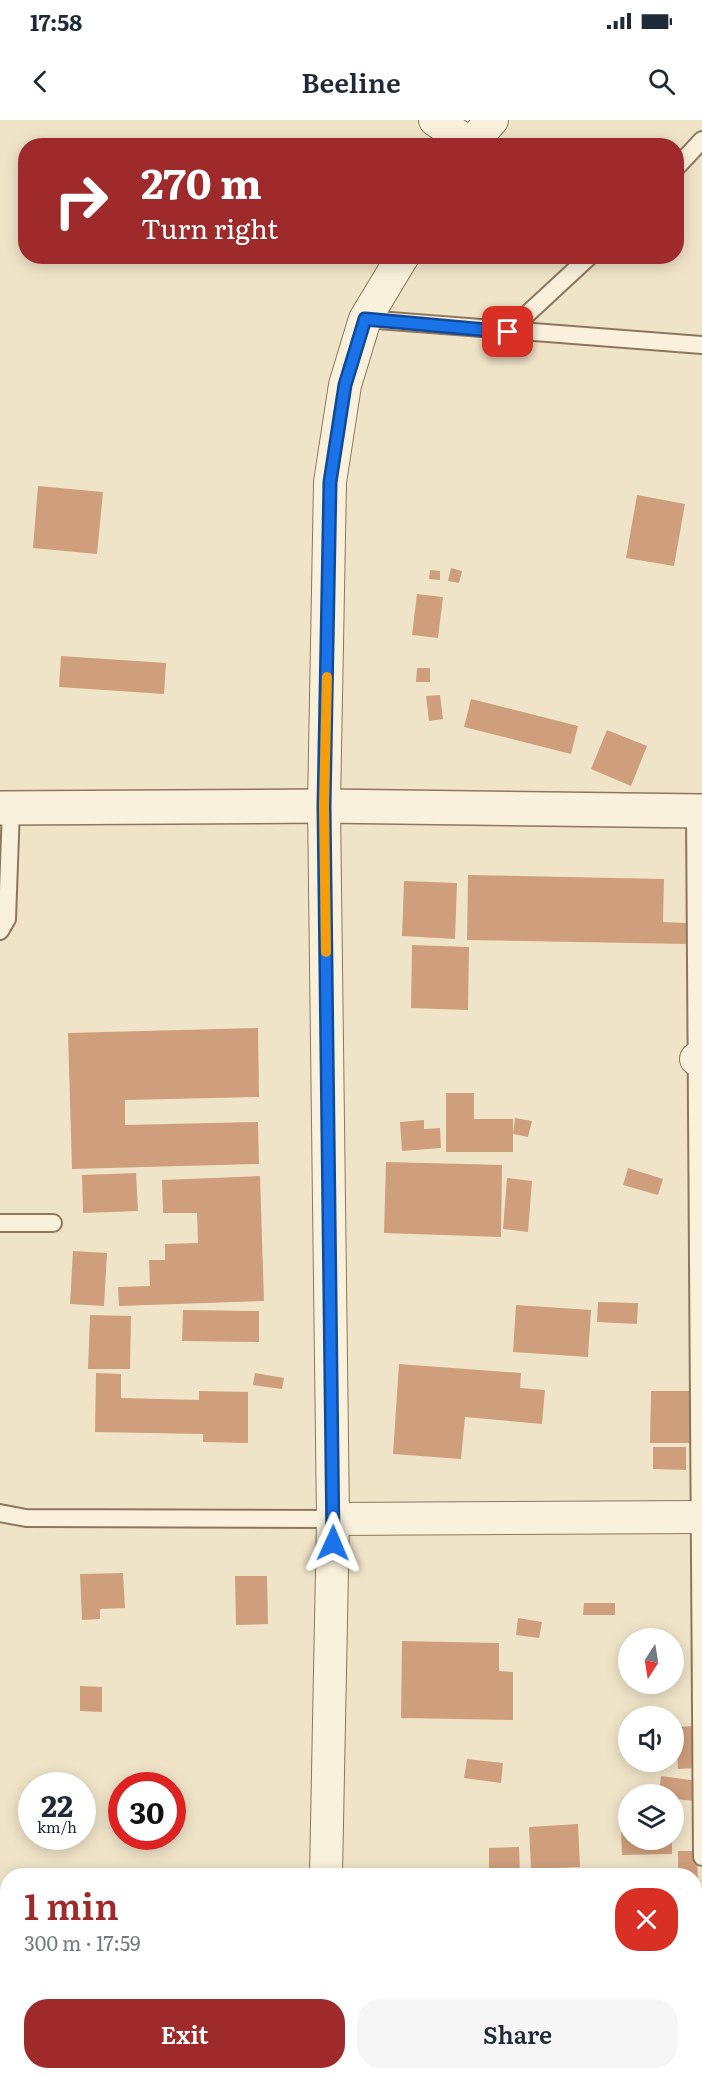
<!DOCTYPE html>
<meta charset="utf-8">
<style>
:root{--surface:#fff;--page:#f6f6f7;--text:#1f2937;--muted:#747a83;--accent:#9e2a2b}
body{margin:0;font-family:Literata,serif;background:var(--page);color:var(--text);height:100vh;display:flex;flex-direction:column;font-size:22px;white-space:nowrap}
*{box-sizing:border-box;margin:0}
p{font-size:20px;color:var(--muted)}
.icon{flex:none;width:33px;height:33px;fill:none;stroke:currentColor;stroke-width:2;stroke-linecap:round;stroke-linejoin:round}
.map{position:relative;flex:1;overflow:hidden}
.drawer{position:absolute;left:0px;top:1748px;width:702px;height:212px;display:flex;flex-direction:column;background:var(--surface);border-radius:24px 24px 0 0;box-shadow:0 3px 15px #0003}
.drawer>*{flex:none}
.top-card{position:absolute;left:18px;top:18px;width:666px;height:126px;border-radius:24px;box-shadow:0 3px 15px #0003;background:#9e2a2b;color:#fff;overflow:hidden}
.needle{width:39px;rotate:192deg}
.fabs{position:absolute;left:618px;top:1508px;display:grid;gap:12px}
.fabs a{display:grid;place-items:center;width:66px;height:66px;border-radius:50%;background:var(--surface);box-shadow:0 3px 15px #0003;font-size:30px}
.speed{position:absolute;left:18px;top:1652px;display:flex;gap:12px;font-size:30px;font-weight:700;text-align:center}
.speed>*{display:grid;place-content:center;width:78px;height:78px;border-radius:50%;background:var(--surface);box-shadow:0 3px 15px #0003;line-height:1}
.speed small{font-size:15px;font-weight:400}
.speed .limit{border:9px solid #d22;background:#fff;color:#111}
.pin{position:absolute;display:grid;place-items:center;width:51px;height:51px;color:#fff;margin:-26px;border-radius:12px;box-shadow:0 3px 9px #0006}
.me{position:absolute;width:66px;margin:-33px;rotate:1deg;stroke-linejoin:round;filter:drop-shadow(0 0 4px #0008)}
.turn{display:flex;align-items:center;gap:21px;height:126px;padding:0 24px;font-size:27px}
.turn .icon{width:78px;height:78px;stroke-width:2.5}
.turn b{display:block;font-size:42px;line-height:51px}
.round{display:grid;place-items:center;flex:none;width:63px;height:63px;border-radius:24px;background:var(--page)}
.summary{display:flex;align-items:center;justify-content:space-between;height:102px;padding:0 24px}
h1{font-size:36px;font-weight:600;line-height:45px;color:var(--accent)}
.cta{display:flex;gap:12px;margin-top:auto;padding:12px 24px}
.cta a{flex:1;height:69px;border-radius:24px;background:var(--accent);color:#fff;font-size:24px;font-weight:600;line-height:69px;text-align:center}
.cta a+a{background:var(--page);color:var(--text)}
.status{display:flex;justify-content:space-between;align-items:center;height:42px;padding:0 30px;background:var(--surface);direction:ltr}
.status svg{height:16px;fill:currentColor}
header{display:flex;justify-content:space-between;align-items:center;height:78px;padding:0 24px;background:var(--surface);font-size:27px;font-weight:600}
.map>svg:first-child{display:block}
</style>
<div class="status"><b>17:58</b><svg viewBox="0 0 49 12"><path d="M0 12V9h3v3zM5 12V6h3v6zM10 12V3h3v9zM15 12V0h3v12zM26 1h20v11H26zM47 4h2v5h-2z"/></svg></div>
<header><svg class="icon" aria-label="back" viewBox="0 0 24 24"><path d="M15 5l-7 7 7 7"/></svg>Beeline<svg class="icon" aria-label="search" viewBox="0 0 24 24"><circle cx="10" cy="10" r="6"/><path d="M15 15l6 6"/></svg></header>
<div class="map">
<svg width="702" height="1958" viewBox="0 0 702 1958">
<rect width="100%" height="100%" fill="#f0e4c8"/>
<g fill="#cf9f7d">
<polygon points="38,366 103,372 97,434 33,428"/>
<polygon points="637,375 685,384 674,446 626,438"/>
<polygon points="451,448 462,451 459,463 448,461"/>
<polygon points="430,450 440,451 440,460 429,459"/>
<polygon points="417,474 443,477 438,518 412,515"/>
<polygon points="61,536 166,543 164,574 59,567"/>
<polygon points="417,548 430,548 430,562 416,562"/>
<polygon points="440,575 443,599 429,601 426,576"/>
<polygon points="471,579 578,606 571,634 464,607"/>
<polygon points="607,610 647,626 631,666 591,649"/>
<polygon points="468,755 664,759 663,802 686,803 686,824 467,820"/>
<polygon points="404,761 457,763 455,819 402,816"/>
<polygon points="412,825 469,827 468,890 411,888"/>
<polygon points="258,908 259,977 125,980 125,1005 258,1002 259,1044 72,1049 68,913"/>
<polygon points="446,973 474,973 474,999 513,999 513,1032 446,1032"/>
<polygon points="515,998 532,1001 528,1017 513,1014"/>
<polygon points="424,1000 424,1009 440,1008 441,1028 402,1031 400,1002"/>
<polygon points="386,1042 502,1045 501,1117 384,1113"/>
<polygon points="628,1048 663,1059 658,1075 623,1065"/>
<polygon points="136,1053 138,1091 83,1093 82,1055"/>
<polygon points="260,1056 264,1181 119,1186 118,1167 150,1166 149,1140 165,1140 165,1124 198,1123 197,1093 163,1093 162,1060"/>
<polygon points="507,1058 532,1061 528,1112 503,1109"/>
<polygon points="73,1131 107,1133 104,1186 70,1184"/>
<polygon points="598,1182 638,1183 637,1204 597,1202"/>
<polygon points="516,1185 591,1190 588,1237 513,1232"/>
<polygon points="183,1190 259,1191 259,1222 182,1221"/>
<polygon points="90,1195 131,1196 130,1249 88,1249"/>
<polygon points="399,1244 521,1253 520,1268 545,1270 542,1304 465,1297 461,1339 393,1334"/>
<polygon points="96,1253 121,1254 121,1278 199,1280 199,1271 248,1272 248,1323 203,1322 203,1314 95,1312"/>
<polygon points="255,1253 284,1258 282,1269 253,1265"/>
<polygon points="651,1271 695,1271 695,1323 650,1323"/>
<polygon points="653,1327 686,1327 686,1350 653,1349"/>
<polygon points="123,1453 125,1488 100,1489 100,1499 82,1500 80,1454"/>
<polygon points="235,1456 267,1456 268,1504 236,1505"/>
<polygon points="584,1483 615,1483 615,1495 583,1495"/>
<polygon points="518,1498 542,1502 539,1518 516,1515"/>
<polygon points="402,1521 499,1523 499,1551 513,1552 513,1600 401,1598"/>
<polygon points="80,1566 102,1567 102,1592 80,1591"/>
<polygon points="695,1606 697,1648 678,1649 676,1607"/>
<polygon points="467,1639 503,1643 501,1663 464,1658"/>
<polygon points="661,1656 698,1661 695,1681 674,1679 674,1674 659,1674"/>
<polygon points="578,1704 580,1747 531,1749 529,1707"/>
<polygon points="621,1709 628,1709 628,1719 672,1719 672,1734 622,1735"/>
<polygon points="519,1727 520,1755 489,1755 489,1728"/>
<polygon points="678,1731 697,1731 698,1769 694,1769 694,1755 582,1755 678,1750"/>
<rect x="694" y="1809" width="8" height="36"/>
<rect x="694" y="1865" width="8" height="31"/>
<polygon points="694,1934 702,1935 700,1958 666,1958 666,1952 694,1952"/>
<rect x="410" y="1952" width="78" height="6"/>
</g>
<g fill="none" stroke-linecap="round" stroke-linejoin="round">
<g stroke="#8d765c" stroke-width="20">
<g id="service">
<polyline points="676,48 702,20"/>
<polyline points="365,199 702,225"/>
<polyline points="508,212 590,136"/>
<polyline points="695,691 702,1737"/>
<polyline points="0,811 7,799 11,688"/>
<polyline points="0,1103 53,1103"/>
<polyline points="0,1393 26,1398 333,1399"/>
</g>
</g>
<g stroke="#8d765c" stroke-width="34">
<g id="minor">
<polyline points="435,0 470,24"/>
<polyline points="469,26 492,0"/>
<polyline points="696,939 702,938"/>
<polyline points="333,1399 702,1397"/>
<polyline points="326,1755 333,1399 324,686 330,362 345,265 365,199 403,136"/>
<polyline points="323,1958 323,1952"/>
</g>
</g>
<g stroke="#8d765c" stroke-width="36">
<polyline id="tertiary" points="0,688 324,686 702,691"/>
</g>
<use href="#service" stroke="#faf1dc" stroke-width="16"/>
<use href="#minor" stroke="#faf1dc" stroke-width="32"/>
<use href="#tertiary" stroke="#faf1dc" stroke-width="33"/>
</g>
<g fill="none" stroke-linecap="round" stroke-linejoin="round">
<g stroke="#114b97" stroke-width="15">
<polyline id="route" points="333,1423 324,686 330,362 345,265 365,199 508,212"/>
</g>
<use href="#route" stroke="#1a73e8" stroke-width="10"/>
<polyline stroke="#f59e0b" stroke-width="10" points="326,832 324,686 327,557"/>
</g>
</svg>
<div class="fabs">
<a><svg class="needle" viewBox="-14 -14 28 28"><path d="M0-13l5 13h-10z" fill="#e53935"/><path d="M0 13l5-13h-10z" fill="#747a83"/></svg></a>
<a><svg class="icon" aria-label="sound" viewBox="0 0 24 24"><path d="M4 9h4l5-4v14l-5-4H4zM17 9q2 3 0 6"/></svg></a>
<a><svg class="icon" aria-label="layers" viewBox="0 0 24 24"><path d="M12 4l9 5-9 5-9-5zM3 14l9 5 9-5"/></svg></a>
</div>
<div class="speed"><div>22<small>km/h</small></div><div class="limit">30</div></div>
<div class="pin" style="left:508px;top:212px;background:#d93025"><svg class="icon" aria-label="arrive" viewBox="0 0 24 24"><path d="M6 21V4h12l-3 4 3 4H6"/></svg></div>
<svg class="me" style="left:333px;top:1423px" viewBox="-20 -20 40 40"><path d="M0-17L14 15 0 8-14 15z" fill="#1a73e8" stroke="#fff" stroke-width="4"/></svg>
<div class="top-card">
<div class="turn"><svg class="icon" aria-label="right" viewBox="0 0 24 24"><path d="M7 20v-9h11M14 6l5 5-5 5"/></svg><div><b>270 m</b>Turn right</div></div>
</div>
<section class="drawer">
<div class="summary"><div><h1>1 min</h1><p>300 m · 17:59</p></div><a class="round" style="background:#d93025;color:#fff"><svg class="icon" aria-label="close" viewBox="0 0 24 24"><path d="M6 6l12 12M18 6L6 18"/></svg></a></div>
<div class="cta"><a>Exit</a><a>Share</a></div>
</section>
</div>
